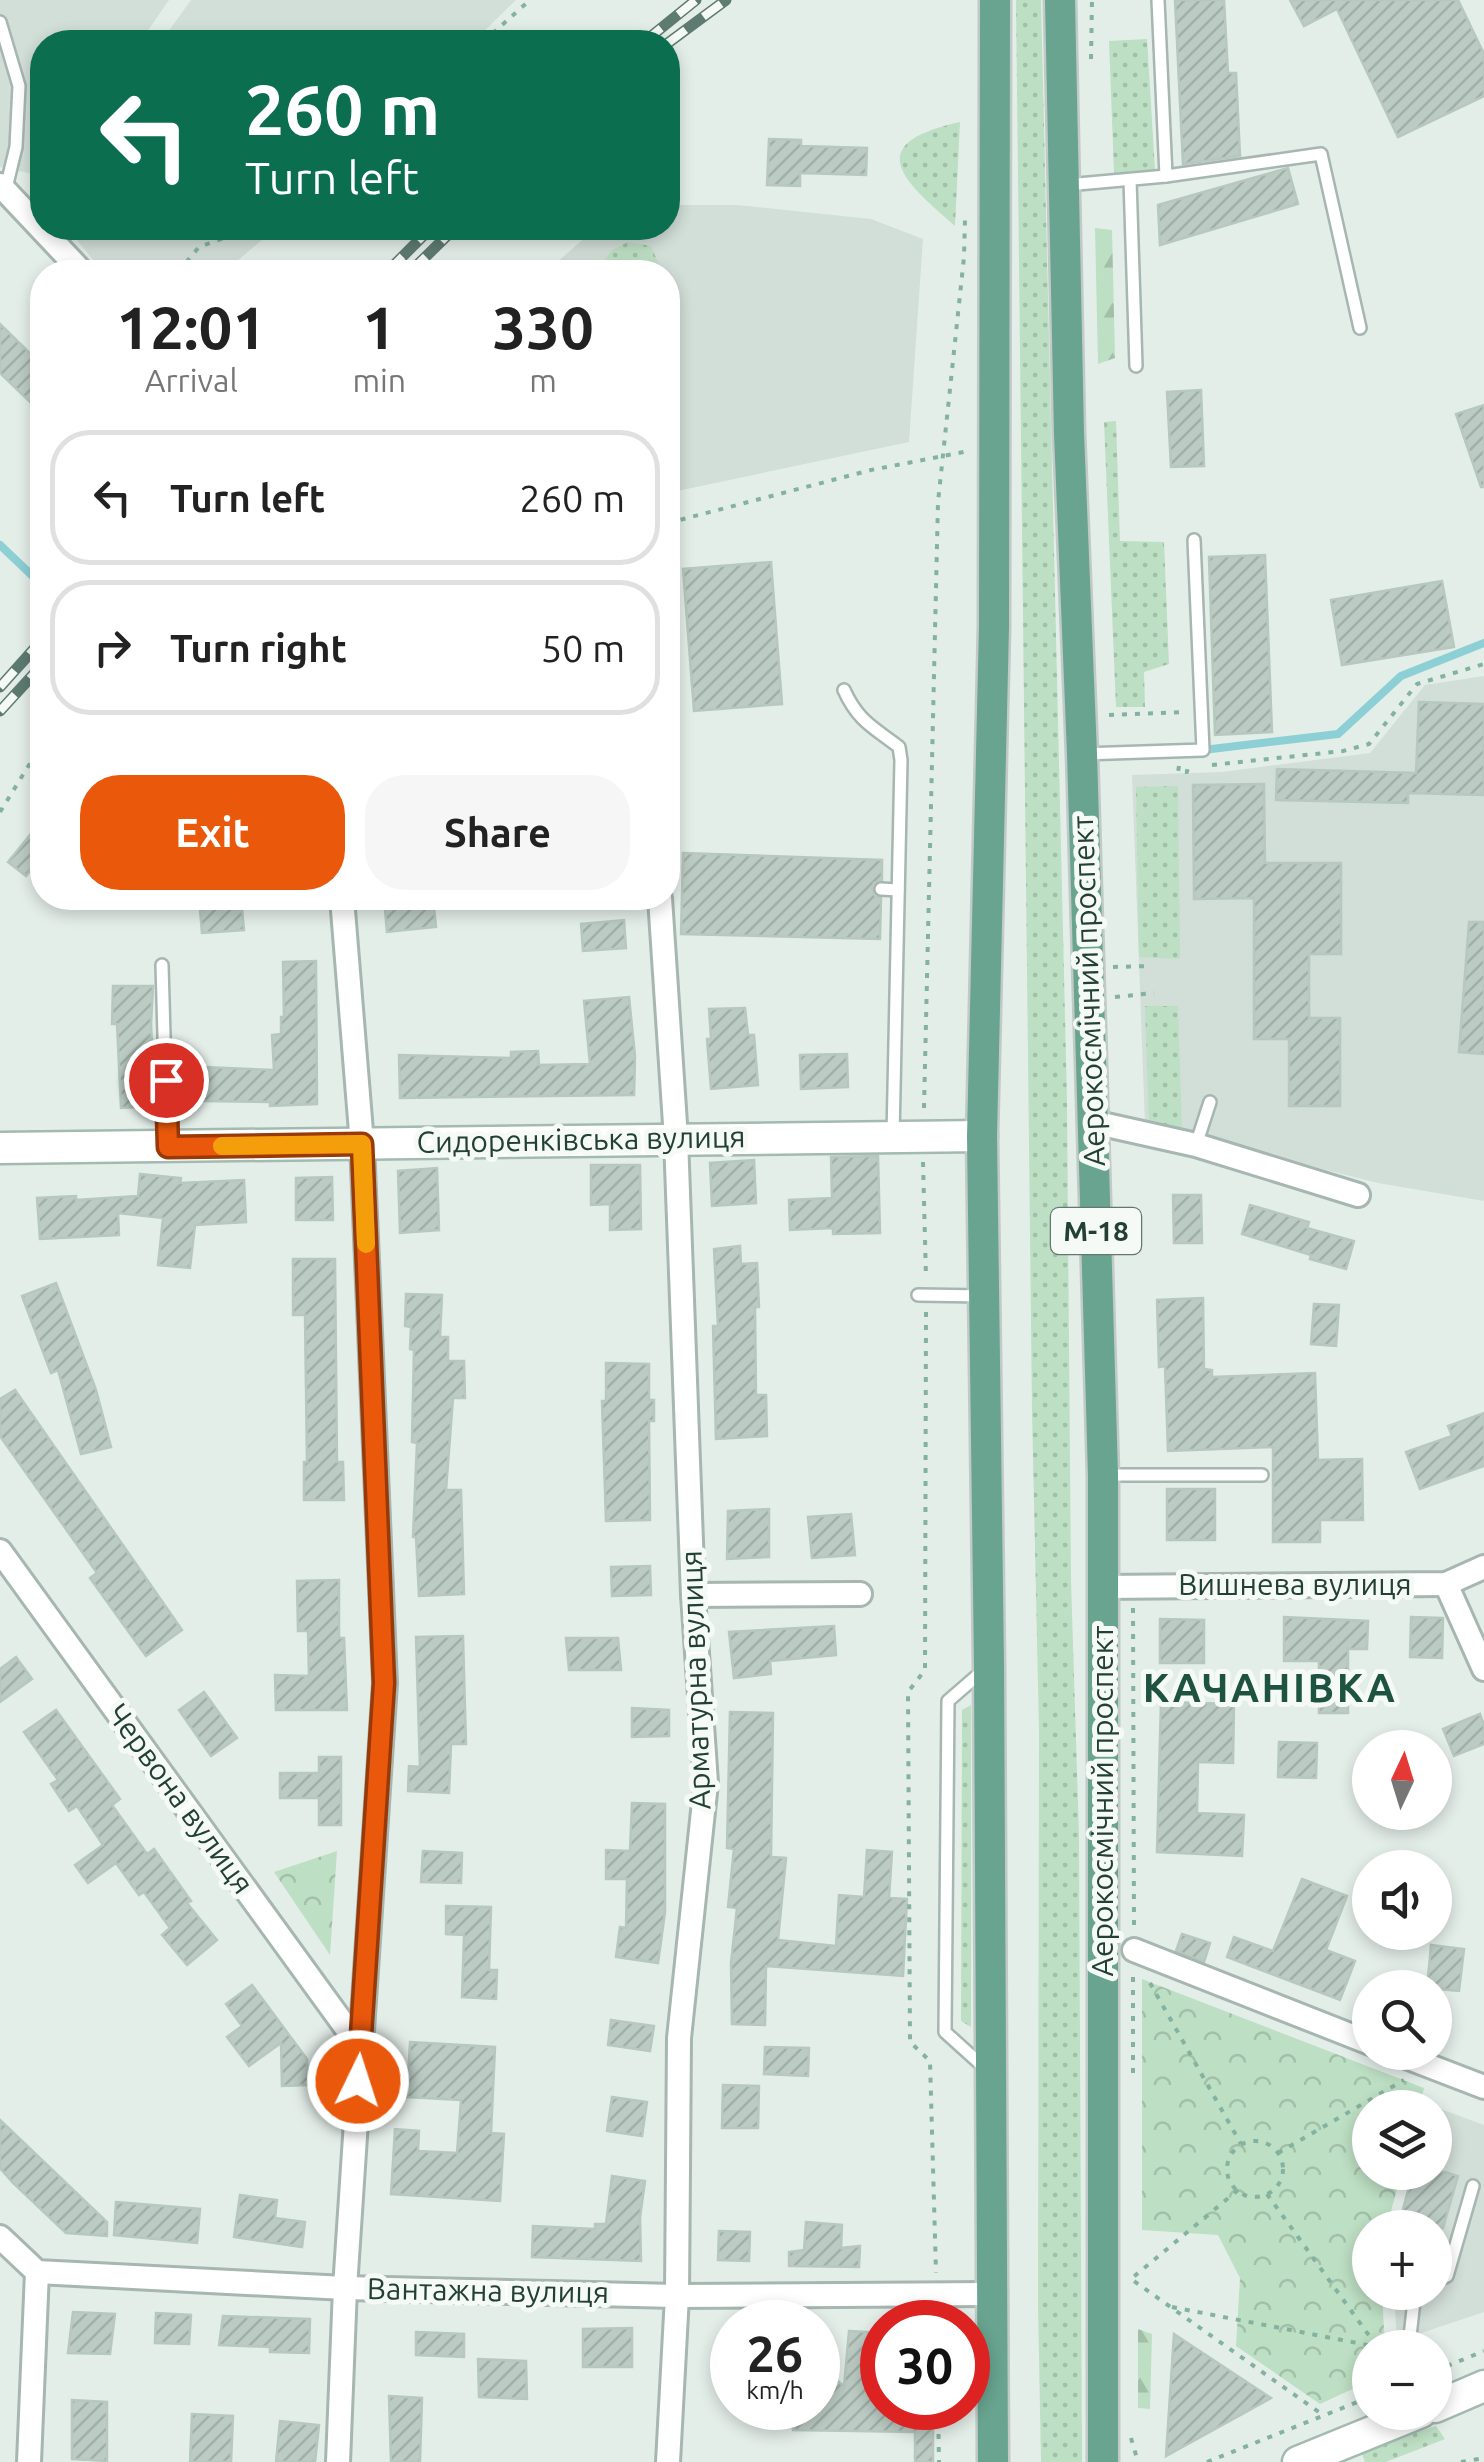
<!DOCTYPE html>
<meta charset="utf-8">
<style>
:root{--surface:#fff;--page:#f6f6f6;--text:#222;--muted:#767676;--line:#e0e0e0;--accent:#ea580c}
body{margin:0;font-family:Ubuntu,sans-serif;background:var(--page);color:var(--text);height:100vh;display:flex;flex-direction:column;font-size:38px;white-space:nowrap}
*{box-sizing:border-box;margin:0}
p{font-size:32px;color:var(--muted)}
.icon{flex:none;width:55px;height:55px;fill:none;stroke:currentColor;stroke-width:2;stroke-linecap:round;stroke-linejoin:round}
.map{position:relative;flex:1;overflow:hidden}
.drawer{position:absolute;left:30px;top:260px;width:650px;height:650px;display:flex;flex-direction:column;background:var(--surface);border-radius:40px;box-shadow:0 5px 15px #0003}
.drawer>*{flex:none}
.guide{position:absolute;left:30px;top:30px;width:650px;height:210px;border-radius:40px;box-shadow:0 5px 15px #0003;background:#0b6e4f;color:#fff;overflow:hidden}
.needle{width:65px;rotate:4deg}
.controls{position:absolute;left:1352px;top:1730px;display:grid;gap:20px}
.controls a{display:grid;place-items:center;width:100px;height:100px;border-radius:50%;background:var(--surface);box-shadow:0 5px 15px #0003;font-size:50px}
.speed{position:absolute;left:710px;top:2300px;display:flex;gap:20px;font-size:50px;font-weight:700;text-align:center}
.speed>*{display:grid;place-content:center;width:130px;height:130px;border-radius:50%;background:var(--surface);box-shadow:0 5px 15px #0003;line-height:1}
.speed small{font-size:25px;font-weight:400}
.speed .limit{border:15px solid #d22;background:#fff;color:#111}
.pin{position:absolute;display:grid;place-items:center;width:85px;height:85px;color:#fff;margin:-42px;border:5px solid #fff;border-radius:50%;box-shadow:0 2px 10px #0007}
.me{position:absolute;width:110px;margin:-55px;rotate:4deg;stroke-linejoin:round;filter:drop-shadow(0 0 8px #0008)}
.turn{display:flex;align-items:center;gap:35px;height:210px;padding:0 50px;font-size:45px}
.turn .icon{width:130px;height:130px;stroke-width:2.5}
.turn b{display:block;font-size:70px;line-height:85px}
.eta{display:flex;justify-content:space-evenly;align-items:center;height:170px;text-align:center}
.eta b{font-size:60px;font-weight:700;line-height:70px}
.action{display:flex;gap:20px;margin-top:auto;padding:20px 50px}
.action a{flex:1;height:115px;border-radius:40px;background:var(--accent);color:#fff;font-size:40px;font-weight:700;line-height:115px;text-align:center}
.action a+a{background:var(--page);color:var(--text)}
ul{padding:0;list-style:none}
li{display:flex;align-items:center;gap:30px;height:135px;margin:0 20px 15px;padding:0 30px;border:5px solid var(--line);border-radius:40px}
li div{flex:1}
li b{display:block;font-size:38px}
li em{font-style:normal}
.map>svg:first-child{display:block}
</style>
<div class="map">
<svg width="1484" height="2462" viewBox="0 0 1484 2462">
<defs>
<pattern id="grass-dots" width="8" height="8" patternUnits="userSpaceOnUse" patternTransform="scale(2.5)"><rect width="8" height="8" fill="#bddfc3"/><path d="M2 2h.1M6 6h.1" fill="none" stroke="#a2c0a8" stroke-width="1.8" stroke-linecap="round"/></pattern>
<pattern id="forest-firs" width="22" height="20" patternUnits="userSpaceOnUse" patternTransform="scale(2.5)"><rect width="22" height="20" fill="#bddfc3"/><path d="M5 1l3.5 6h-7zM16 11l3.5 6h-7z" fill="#a2c0a8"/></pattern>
<pattern id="park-crowns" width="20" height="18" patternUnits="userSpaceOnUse" patternTransform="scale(2.5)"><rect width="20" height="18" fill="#bddfc3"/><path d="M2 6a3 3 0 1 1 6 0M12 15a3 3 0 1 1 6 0" fill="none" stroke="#a2c0a8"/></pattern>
<pattern id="building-hatch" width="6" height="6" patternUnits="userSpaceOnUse" patternTransform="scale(2.5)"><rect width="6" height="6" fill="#bcccc4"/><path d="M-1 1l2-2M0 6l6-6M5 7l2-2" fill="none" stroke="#a1b0a9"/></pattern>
</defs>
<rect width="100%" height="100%" fill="#e4eee9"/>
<g fill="#d2ded8">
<polygon points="0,0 169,0 140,42 42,42 42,176 0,167"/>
<polygon points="191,0 516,0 473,42 161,42"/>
<polygon points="668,202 677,205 737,205 871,219 923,239 909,442 668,493 668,272 546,272 596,228 668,228"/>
<polygon points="67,228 276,228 224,272 103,272"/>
<polygon points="1484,676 1484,1201 1378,1183 1145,1125 1132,775 1222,772 1370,753 1425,685"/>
<polygon points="1430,2105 1484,2125 1484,2312 1397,2341 1394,2293 1435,2292 1435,2228 1397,2227 1412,2173 1435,2172 1435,2108 1429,2107"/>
</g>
<g fill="url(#grass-dots)">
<polygon points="1016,0 1041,0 1067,1102 1071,1581 1079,1836 1082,2462 1041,2462 1038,2305 1039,1731 1032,1411"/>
<polygon points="1147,39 1155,170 1114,173 1109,41"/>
<path d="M960,122L955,226C902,180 861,144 960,122Z"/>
<polygon points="628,242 651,246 662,272 596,272 612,250"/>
<polygon points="1116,421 1120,541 1164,542 1169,664 1144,672 1145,707 1116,707 1104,422"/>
<polygon points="1178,786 1180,959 1139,957 1136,787"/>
<polygon points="1145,1006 1178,1006 1182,1130 1149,1120"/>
<polygon points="971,1705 971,2027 961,2021 962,1710"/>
<polygon points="1436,2426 1445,2439 1386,2462 1365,2462 1361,2451"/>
</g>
<g fill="url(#forest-firs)">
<polygon points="1095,228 1112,230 1115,358 1098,364"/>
<polygon points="1138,2329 1152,2334 1150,2409 1138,2408"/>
</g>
<g fill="url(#park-crowns)">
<polygon points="337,1851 330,1955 274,1872"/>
<polygon points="1142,1979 1424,2088 1419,2107 1370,2108 1370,2172 1401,2173 1387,2227 1370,2228 1370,2292 1382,2293 1385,2347 1370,2348 1370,2381 1320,2404 1236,2346 1240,2278 1218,2235 1142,2230"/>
</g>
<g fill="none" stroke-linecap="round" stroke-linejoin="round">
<g stroke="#8ccfd4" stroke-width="8">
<polyline points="0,545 42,585"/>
<polyline points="1203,750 1338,734 1401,676 1484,643"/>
</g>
</g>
<g fill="url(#building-hatch)" stroke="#b6c8bf" stroke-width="2.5">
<polygon points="1175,0 1224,0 1228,73 1236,73 1240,156 1183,164"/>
<polygon points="1290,0 1458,0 1484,54 1484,96 1398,137 1337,9 1304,26"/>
<polygon points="769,139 801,140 801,146 867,148 866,175 800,173 800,186 767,185"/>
<polygon points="1288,168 1298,204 1160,245 1158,205"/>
<polygon points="0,324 42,365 42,388 30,402 0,373"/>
<polygon points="1201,390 1204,466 1171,467 1167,392"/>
<polygon points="1484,405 1484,487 1481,487 1456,414"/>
<polygon points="1265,555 1272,732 1215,735 1209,557"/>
<polygon points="771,562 782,704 694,711 683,569"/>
<polygon points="1442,581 1454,647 1342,665 1331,600"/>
<polygon points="1419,702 1484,704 1484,795 1408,793 1408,803 1276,800 1277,769 1416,773"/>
<polygon points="1264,784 1265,863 1341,863 1341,954 1309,954 1309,1018 1340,1018 1340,1106 1289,1106 1289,1039 1254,1039 1254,898 1194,899 1193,785"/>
<polygon points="42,820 42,855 26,876 8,862"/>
<polygon points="683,853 882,860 882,880 874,883 872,889 875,896 881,898 880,939 681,934"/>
<polygon points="199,898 241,898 244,930 202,933"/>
<polygon points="384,898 433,898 436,927 387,932"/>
<polygon points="624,920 626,948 583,951 581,924"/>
<polygon points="1469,922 1484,922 1484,1054 1459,1052"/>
<polygon points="316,961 317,1104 270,1106 270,1102 203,1101 204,1067 274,1070 272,1035 281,1034 281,1017 284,1017 283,962"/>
<polygon points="113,986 153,986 151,1024 155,1106 121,1108 117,1024 112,1024"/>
<polygon points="629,997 635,1056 634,1095 400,1098 399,1055 511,1058 511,1052 538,1051 539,1065 590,1064 584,1001"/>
<polygon points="745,1008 748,1035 754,1035 758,1085 711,1089 707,1039 711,1039 709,1009"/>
<polygon points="847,1054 848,1087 801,1089 800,1055"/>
<polygon points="878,1156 880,1233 833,1234 833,1228 790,1230 789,1200 832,1198 831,1157"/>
<polygon points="754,1160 756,1203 712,1206 710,1163"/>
<polygon points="591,1165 640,1165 641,1229 610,1230 610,1204 591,1205"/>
<polygon points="437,1168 439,1230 400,1233 398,1171"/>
<polygon points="140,1174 181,1178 180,1183 244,1180 246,1222 195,1225 190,1268 158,1265 163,1218 118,1213 119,1235 40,1239 37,1198 76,1196 76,1200 138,1196"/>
<polygon points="332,1177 333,1220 296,1220 296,1178"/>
<polygon points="1173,1195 1201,1195 1202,1243 1174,1243"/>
<polygon points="1250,1205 1309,1222 1307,1228 1354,1241 1346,1269 1310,1259 1311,1255 1242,1234"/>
<polygon points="740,1246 741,1264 757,1263 759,1307 755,1307 756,1395 766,1395 767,1436 716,1439 713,1326 718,1326 714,1249"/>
<polygon points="293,1259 335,1259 337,1462 343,1462 344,1500 304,1500 304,1462 307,1462 305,1315 293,1315"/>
<polygon points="56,1283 96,1390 111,1447 81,1454 58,1370 51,1373 22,1296"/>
<polygon points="406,1294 442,1295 440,1337 448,1337 448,1361 464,1361 465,1398 453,1398 446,1490 461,1490 464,1594 419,1596 416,1537 413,1537 417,1443 412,1442 414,1350 410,1349 411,1327 405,1326"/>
<polygon points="1203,1298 1204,1369 1212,1370 1212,1377 1315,1373 1318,1460 1362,1459 1363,1520 1320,1520 1320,1542 1273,1542 1273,1447 1168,1451 1165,1366 1159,1367 1157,1300"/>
<polygon points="1314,1304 1339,1305 1336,1346 1311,1344"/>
<polygon points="606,1363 649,1364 649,1400 654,1400 654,1421 649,1421 650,1520 606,1521 602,1401 606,1401"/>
<polygon points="15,1390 182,1630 146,1656 90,1578 97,1573 0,1436 0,1399"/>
<polygon points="1484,1413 1484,1466 1420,1489 1406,1452 1452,1436 1448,1426"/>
<rect x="1167" y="1489" width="48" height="51"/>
<polygon points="769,1509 769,1557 727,1559 728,1511"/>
<polygon points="851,1514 855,1555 812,1558 808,1517"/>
<polygon points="650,1566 651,1595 612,1596 611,1567"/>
<polygon points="339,1580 339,1638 344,1638 347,1710 276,1710 275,1675 309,1676 308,1631 298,1631 297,1581"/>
<polygon points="1284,1617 1368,1621 1367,1649 1348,1649 1348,1713 1319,1713 1319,1661 1284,1661"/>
<polygon points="1411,1617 1443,1618 1442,1658 1410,1657"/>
<polygon points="1160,1619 1204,1620 1204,1663 1160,1663"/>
<polygon points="834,1626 836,1655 770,1661 771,1674 734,1678 729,1632"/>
<polygon points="463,1636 466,1744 451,1744 449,1793 408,1791 409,1766 420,1767 416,1637"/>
<polygon points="566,1638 618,1638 621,1670 569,1670"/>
<polygon points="16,1657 32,1679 0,1702 0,1669"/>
<polygon points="204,1692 237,1738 211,1756 179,1710"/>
<polygon points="1161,1702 1234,1704 1233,1763 1198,1762 1197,1813 1244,1815 1242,1856 1157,1852"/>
<polygon points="632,1708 669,1710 669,1736 632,1737"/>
<polygon points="56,1710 120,1799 112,1805 147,1854 154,1849 191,1901 187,1903 217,1940 187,1965 162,1935 170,1928 144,1892 139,1895 116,1863 88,1883 75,1865 103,1845 77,1806 69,1811 51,1784 58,1780 24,1732"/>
<polygon points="730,1712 773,1713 771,1857 786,1858 778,1940 836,1946 839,1895 864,1897 867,1850 892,1852 889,1898 907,1899 903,1976 766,1966 765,2025 732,2024 731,1963 737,1908 728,1907 734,1849 727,1848"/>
<polygon points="1480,1714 1484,1725 1484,1744 1454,1756 1443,1729"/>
<polygon points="1279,1742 1317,1743 1316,1778 1278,1777"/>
<polygon points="319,1757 341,1757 341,1825 319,1825 319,1798 280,1798 280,1773 319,1773"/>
<polygon points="632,1803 665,1804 665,1912 658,1963 616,1957 620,1927 626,1928 627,1879 606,1879 606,1850 630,1851"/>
<polygon points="423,1851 462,1853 461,1883 421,1882"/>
<polygon points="1302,1879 1347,1896 1326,1950 1355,1961 1340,2000 1227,1957 1234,1937 1273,1951"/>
<polygon points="446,1906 491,1907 489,1970 497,1970 496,1999 462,1997 464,1935 446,1934"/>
<polygon points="1182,1934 1210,1943 1204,1962 1176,1951"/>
<polygon points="1431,1945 1464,1949 1459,1991 1427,1988"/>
<polygon points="252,1985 307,2059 308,2085 282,2086 281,2043 249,2066 227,2037 242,2026 226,2004"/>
<polygon points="611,2020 654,2026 650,2051 608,2045"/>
<polygon points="410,2042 495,2047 491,2133 504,2134 500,2201 391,2194 395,2129 419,2131 418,2151 457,2153 461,2100 407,2097"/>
<polygon points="765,2047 809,2048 808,2076 764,2074"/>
<polygon points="723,2085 759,2086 758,2128 722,2128"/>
<polygon points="612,2097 647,2102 642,2136 607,2131"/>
<polygon points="0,2120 107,2222 107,2236 66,2233 13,2183 0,2168"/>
<polygon points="1413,2172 1445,2172 1458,2176 1443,2228 1398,2228"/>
<polygon points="612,2176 645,2181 640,2217 641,2261 532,2257 533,2226 595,2229 595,2224 606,2224"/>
<polygon points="240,2195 277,2200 275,2218 305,2222 302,2247 234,2237"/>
<polygon points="116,2202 200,2209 197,2243 114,2235"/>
<polygon points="806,2222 842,2225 841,2248 860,2246 859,2267 789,2266 789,2252 804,2250"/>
<polygon points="719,2231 750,2232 749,2261 718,2260"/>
<polygon points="73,2312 115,2314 110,2354 68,2353"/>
<polygon points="156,2313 191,2315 189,2344 155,2343"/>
<polygon points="223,2316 310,2319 309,2353 270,2352 270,2347 219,2345"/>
<polygon points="632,2328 632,2367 583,2367 583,2329"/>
<polygon points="849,2331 882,2333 882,2408 933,2408 933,2462 915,2462 915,2432 793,2430 791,2408 818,2408 818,2366 844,2386"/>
<polygon points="416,2332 464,2334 464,2357 416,2355"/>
<polygon points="1174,2334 1271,2398 1166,2456"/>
<polygon points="478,2359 526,2361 527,2399 479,2397"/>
<polygon points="389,2396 422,2398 420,2462 391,2462"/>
<polygon points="72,2400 107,2402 107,2461 72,2459"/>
<polygon points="192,2414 233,2416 231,2462 190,2462"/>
<polygon points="280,2421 319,2425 315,2462 276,2462"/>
</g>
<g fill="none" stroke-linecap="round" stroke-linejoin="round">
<g stroke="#a6b6b0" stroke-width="16">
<g id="lane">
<polyline points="0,22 19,86 16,147 6,188"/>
<polyline points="1166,176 1321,154 1360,328"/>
<polyline points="1130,180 1136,366"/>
<polyline points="1067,185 1166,176 1158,0"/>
<path d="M844,690C858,721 873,727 899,747L901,760L893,1136"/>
<polyline points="1082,754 1203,750 1194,540"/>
<polyline points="881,889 898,890"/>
<polyline points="162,965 167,1142"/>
<polyline points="1196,1145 1210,1102"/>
<polyline points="918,1295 984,1296"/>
<polyline points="1107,1475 1262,1475"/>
<polyline points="986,2069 945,2032 948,1701 986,1668"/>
<polyline points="1435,2281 1447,2276 1473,2186"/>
<polyline points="1414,2348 1410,2336 1415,2292"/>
</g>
</g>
<g stroke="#a6b6b0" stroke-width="28">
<g id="street">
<polyline points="0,185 82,272"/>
<polyline points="660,898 676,1139 693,1595 706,1783 679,2038 677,2296 668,2462"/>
<polyline points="1093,1122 1196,1145 1358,1195"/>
<polyline points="0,1551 360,2047"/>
<polyline points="1446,1584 1484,1669"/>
<polyline points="1102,1587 1446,1584 1484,1567"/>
<polyline points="693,1595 860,1594"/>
<polyline points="1134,1950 1370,2043"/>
<polyline points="1393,2052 1484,2087"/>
<polyline points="0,2237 37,2272 345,2288 677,2296 990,2294"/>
<polyline points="29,2462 37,2272"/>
<polyline points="338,2462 345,2288 385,1683 362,1144 342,898"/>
</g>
</g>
<g stroke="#a2bab0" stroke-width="35">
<g id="secondary">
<polyline points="0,1148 982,1136"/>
<polyline points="1435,2407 1484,2386"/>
<polyline points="1298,2462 1421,2412"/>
</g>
</g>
<g stroke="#c1cac7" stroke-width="35">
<g id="primary">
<polyline points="1060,0 1069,433 1082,754 1103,1475 1103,2462"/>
<polyline points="993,2462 989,1665 982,1136 994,627 995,0"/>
</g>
</g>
<g stroke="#84b2a0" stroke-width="4" stroke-dasharray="5 8" stroke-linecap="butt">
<polyline points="483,42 530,0"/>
<polyline points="1091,59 1092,0"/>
<polyline points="178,272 199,247 252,228"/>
<polyline points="668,523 871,470 969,451"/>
<polyline points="1109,715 1184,712"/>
<polyline points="1212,765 1343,751 1369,744 1417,684 1484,664"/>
<polyline points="1179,766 1178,772 1187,772 1188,766"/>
<polyline points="0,812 42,744"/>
<polyline points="1113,967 1151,966"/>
<polyline points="1115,997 1154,993"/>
<polyline points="924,1108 938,502 964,257 965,219"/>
<polyline points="923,1162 926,1278"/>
<polyline points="926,1312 925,1670 908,1692 910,2042 930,2061 936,2273"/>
<polyline points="1133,1608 1134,1928"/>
<polyline points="1150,1983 1241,2144"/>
<polyline points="1133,2073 1133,1973"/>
<circle cx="1255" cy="2169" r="28"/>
<polyline points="1278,2153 1404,2080"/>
<polyline points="1238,2190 1131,2279 1323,2415"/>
<polyline points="1267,2194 1378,2348"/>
<polyline points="1172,2307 1378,2347"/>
<polyline points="1435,2371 1484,2351"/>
<polyline points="938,2408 939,2462"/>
<polyline points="1131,2438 1138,2462"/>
<polyline points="1207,2462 1370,2397"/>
<polyline points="1461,2462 1484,2458"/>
</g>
<use href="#lane" stroke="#fff" stroke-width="11"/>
<use href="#street" stroke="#fff" stroke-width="22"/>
<use href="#secondary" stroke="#fff" stroke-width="30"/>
<use href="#primary" stroke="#68a48f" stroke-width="30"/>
<g stroke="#5e7b71" stroke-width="11">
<g id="rail">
<polyline points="644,42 696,0"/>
<polyline points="668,43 726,0"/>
<polyline points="387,272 431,228"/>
<polyline points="410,272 455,228"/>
<polyline points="0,687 42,640"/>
<polyline points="0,711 42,665"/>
</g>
</g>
<use href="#rail" stroke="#f5faf7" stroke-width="8" stroke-dasharray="22" stroke-linecap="butt"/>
</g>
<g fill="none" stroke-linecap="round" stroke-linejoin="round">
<g stroke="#983908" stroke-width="25">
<polyline id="route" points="166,1080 168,1147 362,1144 384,1683 358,2081"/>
</g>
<use href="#route" stroke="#ea580c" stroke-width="18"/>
<polyline stroke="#f59e0b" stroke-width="18" points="222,1146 362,1144 366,1244"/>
</g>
<g text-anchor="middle" stroke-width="10" stroke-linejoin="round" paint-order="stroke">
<rect fill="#f5faf7" stroke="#627870" stroke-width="2.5" x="1051" y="1208" width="90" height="46" rx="8"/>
<g font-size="28" font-weight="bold" fill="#234036">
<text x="1096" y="1241">М-18</text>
</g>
<g font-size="30" fill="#234036" stroke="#f5faf7">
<text transform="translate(1089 991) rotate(-92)" y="10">Аерокосмічний проспект</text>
<text transform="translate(581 1140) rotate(-1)" y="10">Сидоренківська вулиця</text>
<text x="1295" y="1595">Вишнева вулиця</text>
<text transform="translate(696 1680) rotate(-92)" y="10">Арматурна вулиця</text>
<text transform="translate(180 1799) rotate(54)" y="10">Червона вулиця</text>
<text transform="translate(1103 1801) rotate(-90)" y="10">Аерокосмічний проспект</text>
<text transform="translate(488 2291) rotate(1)" y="10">Вантажна вулиця</text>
</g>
<g font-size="40" font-weight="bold" letter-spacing="2.5" fill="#1e5341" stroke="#f5faf7">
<text x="1270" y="1702">КАЧАНІВКА</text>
</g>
</g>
</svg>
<div class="controls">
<a><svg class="needle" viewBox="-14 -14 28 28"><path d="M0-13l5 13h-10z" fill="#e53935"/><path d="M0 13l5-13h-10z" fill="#767676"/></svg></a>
<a><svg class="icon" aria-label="sound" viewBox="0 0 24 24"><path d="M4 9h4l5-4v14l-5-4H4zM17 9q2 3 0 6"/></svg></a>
<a><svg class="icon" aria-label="search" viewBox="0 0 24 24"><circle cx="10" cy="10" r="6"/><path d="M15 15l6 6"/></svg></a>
<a><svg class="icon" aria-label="layers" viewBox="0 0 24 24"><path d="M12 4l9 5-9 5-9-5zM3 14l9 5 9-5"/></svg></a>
<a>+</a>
<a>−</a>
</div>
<div class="speed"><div>26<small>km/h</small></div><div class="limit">30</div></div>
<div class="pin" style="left:166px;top:1080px;background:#d93025"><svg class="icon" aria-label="arrive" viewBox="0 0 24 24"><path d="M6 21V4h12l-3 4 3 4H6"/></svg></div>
<svg class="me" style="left:358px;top:2081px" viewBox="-20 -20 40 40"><circle r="17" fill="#ea580c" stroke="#fff" stroke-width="3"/><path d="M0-11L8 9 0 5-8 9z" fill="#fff"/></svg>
<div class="guide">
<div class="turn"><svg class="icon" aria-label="left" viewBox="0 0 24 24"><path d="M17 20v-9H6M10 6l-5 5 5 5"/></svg><div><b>260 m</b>Turn left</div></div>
</div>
<section class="drawer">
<div class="eta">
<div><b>12:01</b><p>Arrival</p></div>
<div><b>1</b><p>min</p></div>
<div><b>330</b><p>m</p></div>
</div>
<ul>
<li><svg class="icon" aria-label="left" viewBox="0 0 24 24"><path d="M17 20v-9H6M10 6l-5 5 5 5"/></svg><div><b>Turn left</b></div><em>260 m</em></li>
<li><svg class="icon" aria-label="right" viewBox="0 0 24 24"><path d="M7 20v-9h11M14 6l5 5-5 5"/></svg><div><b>Turn right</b></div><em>50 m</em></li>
</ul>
<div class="action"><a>Exit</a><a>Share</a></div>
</section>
</div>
